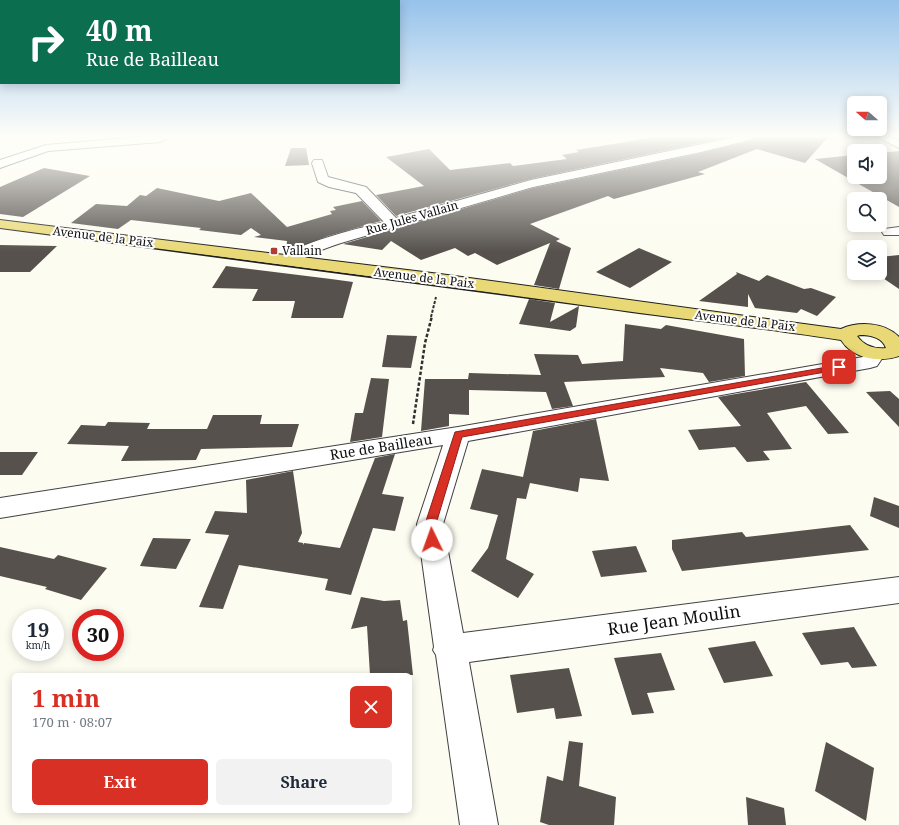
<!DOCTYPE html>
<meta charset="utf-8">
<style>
:root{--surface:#fff;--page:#f2f2f3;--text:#1f2937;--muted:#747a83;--accent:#d93025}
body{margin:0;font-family:"Noto Serif",serif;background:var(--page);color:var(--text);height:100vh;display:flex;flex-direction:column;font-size:15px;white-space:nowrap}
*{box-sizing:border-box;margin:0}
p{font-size:13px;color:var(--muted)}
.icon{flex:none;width:22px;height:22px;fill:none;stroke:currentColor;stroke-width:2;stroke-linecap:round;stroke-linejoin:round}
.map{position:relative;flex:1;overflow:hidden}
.sheet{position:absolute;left:12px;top:673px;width:400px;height:140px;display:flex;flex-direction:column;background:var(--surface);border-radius:6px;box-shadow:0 2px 10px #0003}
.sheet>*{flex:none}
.guide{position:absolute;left:0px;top:0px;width:400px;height:84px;box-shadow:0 2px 10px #0003;background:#0b6e4f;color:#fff;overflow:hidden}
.needle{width:26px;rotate:290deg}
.tools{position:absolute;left:847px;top:96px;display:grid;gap:8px}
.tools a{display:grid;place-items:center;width:40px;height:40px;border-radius:6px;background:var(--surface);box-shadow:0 2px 10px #0003;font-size:20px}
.speed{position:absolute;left:12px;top:609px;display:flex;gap:8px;font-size:20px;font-weight:700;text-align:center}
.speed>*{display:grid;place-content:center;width:52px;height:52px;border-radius:50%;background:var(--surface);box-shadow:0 2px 10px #0003;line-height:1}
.speed small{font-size:10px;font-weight:400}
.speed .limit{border:6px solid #d22;background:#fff;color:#111}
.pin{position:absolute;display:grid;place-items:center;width:34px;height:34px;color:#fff;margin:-17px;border-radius:8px;box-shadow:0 2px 6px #0006}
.me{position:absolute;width:44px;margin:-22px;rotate:357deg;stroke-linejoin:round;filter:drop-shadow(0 0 3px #0008)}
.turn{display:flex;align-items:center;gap:14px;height:84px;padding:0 20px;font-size:18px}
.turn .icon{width:52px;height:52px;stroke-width:2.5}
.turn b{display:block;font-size:28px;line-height:34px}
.round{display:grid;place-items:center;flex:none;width:42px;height:42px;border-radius:6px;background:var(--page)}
.headline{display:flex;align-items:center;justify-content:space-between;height:68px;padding:0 20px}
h1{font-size:24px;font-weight:700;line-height:30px;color:var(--accent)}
.button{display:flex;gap:8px;margin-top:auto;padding:8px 20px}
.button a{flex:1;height:46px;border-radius:6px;background:var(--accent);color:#fff;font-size:16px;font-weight:700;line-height:46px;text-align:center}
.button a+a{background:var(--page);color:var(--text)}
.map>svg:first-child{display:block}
</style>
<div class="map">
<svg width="899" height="825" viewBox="0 0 899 825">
<rect width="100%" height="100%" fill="#fdfcf1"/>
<g fill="#56514c">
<polygon points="656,137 729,137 531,179 396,216 376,195 424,186 386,157 429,149 450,170 510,163 513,166 567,159 562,155 579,152 576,150"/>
<polygon points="756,137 828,137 805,163 757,149 698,172 705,174 614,199 608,196 530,224 560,239 556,241 571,248 559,289 534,285 550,243 497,265 475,253 468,256 455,248 421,260 391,241 382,250 343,244 533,188 701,153 753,140"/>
<polygon points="291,148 306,148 309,165 285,166"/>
<polygon points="899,151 899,207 815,159 854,155 854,177 880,177 880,153"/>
<polygon points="44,168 90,176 23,217 0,214 0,187"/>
<polygon points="157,188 219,201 251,193 287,227 332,214 330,211 336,210 333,207 362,201 381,221 328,236 286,252 287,241 254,237 261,235 251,228 241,235 199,230 201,228 131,220 118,229 71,223 96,204 127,206 140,195 146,196"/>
<polygon points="0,245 57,246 30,272 0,272"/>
<polygon points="639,248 672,262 630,288 596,272"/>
<polygon points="899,255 899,289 880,276 880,257"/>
<polygon points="226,266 331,279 353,282 343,318 291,318 295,301 252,301 258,289 212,288"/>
<polygon points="736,272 759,281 767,275 804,289 811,288 836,297 817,316 801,309 797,313 755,308 748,294 748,307 699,301 737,274"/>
<polygon points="529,299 555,303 550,322 579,306 576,327 570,331 519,324"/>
<polygon points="625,324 661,329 666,325 744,339 745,376 709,382 703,373 660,368 665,377 564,382 573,406 552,409 546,392 469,390 469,415 449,414 449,426 421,431 425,379 468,379 469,373 541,375 534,354 578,355 582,364 623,361"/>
<polygon points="387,335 417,336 411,368 382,367"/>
<polygon points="371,378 389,379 382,437 350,442 355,413 363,413"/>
<polygon points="806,382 849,433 828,434 806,406 767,413 792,449 763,451 770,460 747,462 735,447 699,450 688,430 741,426 718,397"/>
<polygon points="890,391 899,399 899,427 866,392"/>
<polygon points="213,415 262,415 260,424 299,424 292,447 201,449 196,460 121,461 129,446 67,444 81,425 105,426 108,422 150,423 147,429 207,429"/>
<polygon points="596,419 609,481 580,478 578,492 530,483 526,499 517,498 506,559 534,574 518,598 471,571 488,548 498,515 470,509 482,469 523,477 533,431"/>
<polygon points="0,452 38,452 22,475 0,475"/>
<polygon points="395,454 382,494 404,497 395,531 373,528 351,595 325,590 328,579 239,565 223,609 199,607 229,535 205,533 215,511 247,513 246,480 293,471 302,533 298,542 303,543 303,545 304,543 340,548 375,458"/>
<polygon points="874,497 899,506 899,528 870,516"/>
<polygon points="850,525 869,550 682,571 672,549 672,540 742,532 746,537"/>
<polygon points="153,538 191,539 176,569 140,566"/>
<polygon points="636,546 647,572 601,577 592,551"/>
<polygon points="0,547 54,559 58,555 107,568 81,600 45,589 47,587 0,576"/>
<polygon points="361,597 384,601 400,600 403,621 407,620 413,675 370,675 367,626 351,629"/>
<polygon points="854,627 877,666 852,668 848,662 821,665 802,633"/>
<polygon points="755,641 773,676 724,683 708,648"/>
<polygon points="661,653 675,690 647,693 654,713 632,715 614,658"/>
<polygon points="569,668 582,716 556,719 554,708 517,713 510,675"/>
<polygon points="569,741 583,743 579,786 616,797 614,825 549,825 540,822 547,776 563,781"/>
<polygon points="826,742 874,768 866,821 815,791"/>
<polygon points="746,797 784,808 786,825 748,825"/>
</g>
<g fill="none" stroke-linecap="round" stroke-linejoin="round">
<g stroke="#414141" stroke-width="2">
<g id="minor">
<polygon points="140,137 164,137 166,139 160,142 48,151 0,168 0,160 46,145"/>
<path d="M736,137H755L753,139L701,152L533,187L341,243C332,246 323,249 314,253C303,258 295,267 282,264L280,261C293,243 361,228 384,222L356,193L329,187L318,182L312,163L314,160H322L328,177L366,187L396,218L531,180Z"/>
<polygon points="877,137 892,137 899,141 899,148"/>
<polygon points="899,227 899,235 884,235 882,232 884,229"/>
<polygon points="875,348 882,350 885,354 877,366 870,368 468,441 443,524 463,633 899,577 899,603 469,662 498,825 460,825 436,655 433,650 434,647 417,524 443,445 0,518 0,498 458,427 863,357 868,350"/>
</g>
</g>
<g stroke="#1f1f1f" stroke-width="2">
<path id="major" d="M0,220L440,274L841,329C858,321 885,322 899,337V356C879,363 853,359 841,340C760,327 678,319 596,307C398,279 199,254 0,228ZM860,335C870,335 882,337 886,348C875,349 864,346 857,336Z"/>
</g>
<polyline stroke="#303030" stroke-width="2" stroke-dasharray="3 1.5" stroke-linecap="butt" points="431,317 436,297"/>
<polyline stroke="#303030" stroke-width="2.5" stroke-dasharray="3.5 2" stroke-linecap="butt" points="413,424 425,343 432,316"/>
<use href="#minor" fill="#fff" fill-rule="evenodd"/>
<use href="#major" fill="#e9d976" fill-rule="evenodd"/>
</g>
<linearGradient id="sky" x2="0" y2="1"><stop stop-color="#96c2eb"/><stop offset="0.54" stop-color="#fefef9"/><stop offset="1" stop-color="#fefef9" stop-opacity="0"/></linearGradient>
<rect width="899" height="252" fill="url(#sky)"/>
<polygon fill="#d93025" stroke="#8d1f18" points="839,365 842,365 842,369 462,437 436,524 438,540 436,543 429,543 425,524 455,432"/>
<rect fill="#af3d36" stroke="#fff" stroke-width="1.5" x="270" y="247" width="8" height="8" rx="2"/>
<g text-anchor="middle" stroke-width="4" stroke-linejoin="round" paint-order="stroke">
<g font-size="12" fill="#0e0e0e" stroke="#fff">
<text transform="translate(412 218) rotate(-16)" y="4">Rue Jules Vallain</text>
<text transform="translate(103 237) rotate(7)" y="4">Avenue de la Paix</text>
<text transform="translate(424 278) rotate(7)" y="4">Avenue de la Paix</text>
<text transform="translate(745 321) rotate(7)" y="4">Avenue de la Paix</text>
</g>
<g font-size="12" fill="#0e0e0e" stroke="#fff" text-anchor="start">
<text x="282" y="255">Vallain</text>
</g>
<g font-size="14" fill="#0e0e0e" stroke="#fff">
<text transform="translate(381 447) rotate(-9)" y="5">Rue de Bailleau</text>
</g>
<g font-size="17" fill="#0e0e0e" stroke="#fff">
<text transform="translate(674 620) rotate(-8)" y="6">Rue Jean Moulin</text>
</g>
</g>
</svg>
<div class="tools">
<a><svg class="needle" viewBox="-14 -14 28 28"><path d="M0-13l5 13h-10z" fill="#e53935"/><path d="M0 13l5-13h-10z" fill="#747a83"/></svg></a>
<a><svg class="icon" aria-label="sound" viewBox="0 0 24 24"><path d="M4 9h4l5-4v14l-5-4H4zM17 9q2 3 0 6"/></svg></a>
<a><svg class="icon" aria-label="search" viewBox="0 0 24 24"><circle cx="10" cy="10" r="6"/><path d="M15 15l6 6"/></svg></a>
<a><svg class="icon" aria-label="layers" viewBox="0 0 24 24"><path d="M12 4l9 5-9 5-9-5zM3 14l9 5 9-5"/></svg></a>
</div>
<div class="speed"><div>19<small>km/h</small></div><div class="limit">30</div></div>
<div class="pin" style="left:839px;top:367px;background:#d93025"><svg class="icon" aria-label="arrive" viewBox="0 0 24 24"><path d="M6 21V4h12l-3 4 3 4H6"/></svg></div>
<svg class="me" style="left:432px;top:540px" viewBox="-20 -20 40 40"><circle r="19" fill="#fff"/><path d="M0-13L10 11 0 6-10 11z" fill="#d93025"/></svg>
<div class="guide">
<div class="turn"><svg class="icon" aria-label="right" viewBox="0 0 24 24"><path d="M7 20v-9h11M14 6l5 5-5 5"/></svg><div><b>40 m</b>Rue de Bailleau</div></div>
</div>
<section class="sheet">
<div class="headline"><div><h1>1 min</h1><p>170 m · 08:07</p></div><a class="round" style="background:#d93025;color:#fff"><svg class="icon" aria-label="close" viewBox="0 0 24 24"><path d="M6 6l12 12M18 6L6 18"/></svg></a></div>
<div class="button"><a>Exit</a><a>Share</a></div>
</section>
</div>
